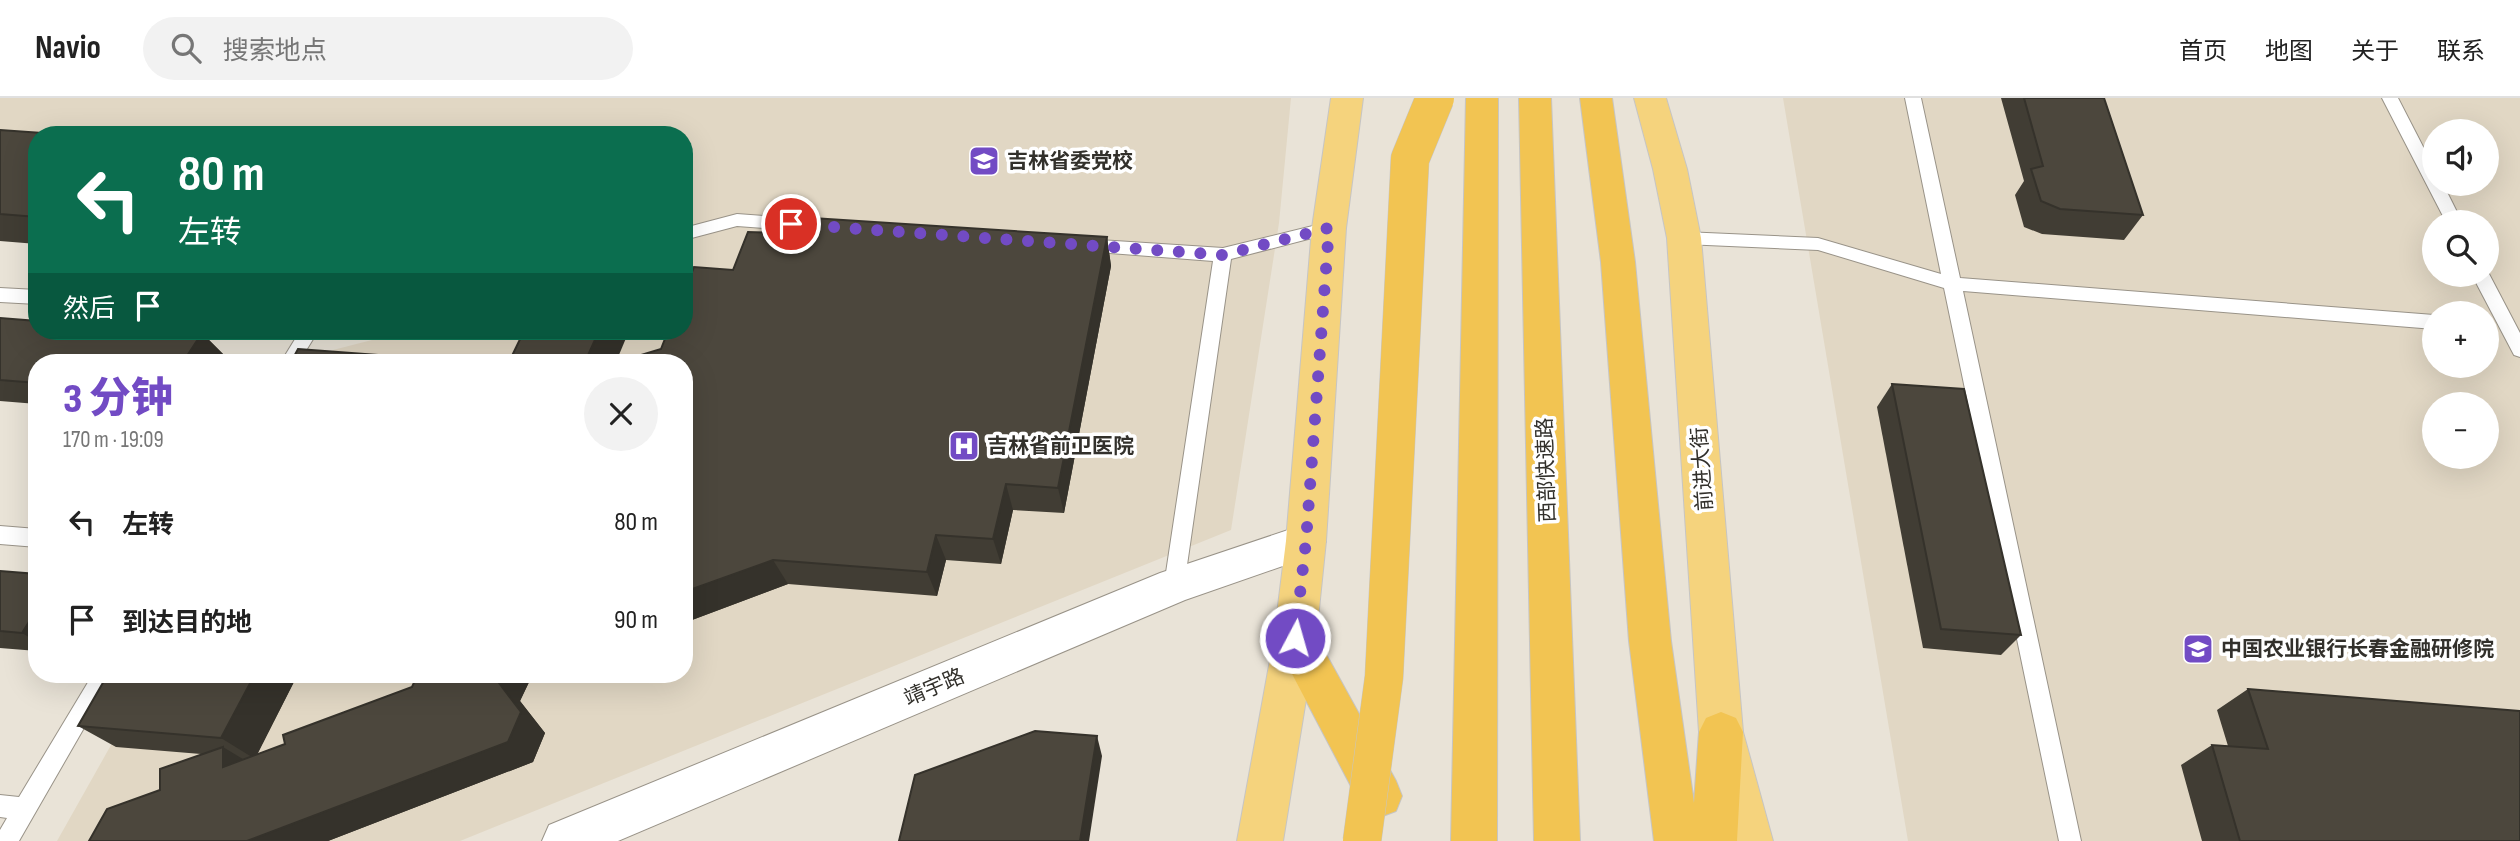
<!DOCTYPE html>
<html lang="zh">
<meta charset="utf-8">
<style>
:root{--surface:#fff;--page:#f2f2f2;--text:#222;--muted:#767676;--line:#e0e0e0;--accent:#724bc4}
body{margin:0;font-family:"Sofia Sans Condensed","Noto Sans SC",sans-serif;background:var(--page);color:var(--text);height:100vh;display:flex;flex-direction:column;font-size:26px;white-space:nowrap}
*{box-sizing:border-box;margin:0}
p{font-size:23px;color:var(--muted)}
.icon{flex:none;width:38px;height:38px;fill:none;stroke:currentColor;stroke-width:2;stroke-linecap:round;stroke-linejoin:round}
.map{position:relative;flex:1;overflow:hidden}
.sheet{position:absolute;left:28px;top:256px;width:665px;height:329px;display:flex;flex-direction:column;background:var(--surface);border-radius:28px;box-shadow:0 7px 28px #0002}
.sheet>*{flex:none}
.top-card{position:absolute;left:28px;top:28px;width:665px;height:214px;border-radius:28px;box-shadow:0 7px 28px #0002;background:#0b6e4f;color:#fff;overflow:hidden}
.tools{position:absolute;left:2422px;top:21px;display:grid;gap:14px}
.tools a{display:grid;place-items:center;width:77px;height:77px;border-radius:50%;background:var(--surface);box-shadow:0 7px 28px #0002;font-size:35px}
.pin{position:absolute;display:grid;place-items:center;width:60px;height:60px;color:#fff;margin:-30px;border:4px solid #fff;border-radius:50%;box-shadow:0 2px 7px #0007}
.me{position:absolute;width:77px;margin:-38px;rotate:6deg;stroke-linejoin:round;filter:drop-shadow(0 0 5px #0008)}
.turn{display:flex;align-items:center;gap:24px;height:147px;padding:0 35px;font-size:32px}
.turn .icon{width:91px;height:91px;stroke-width:2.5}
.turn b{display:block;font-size:49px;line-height:60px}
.then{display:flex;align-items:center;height:66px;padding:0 35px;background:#0003;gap:14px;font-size:26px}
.round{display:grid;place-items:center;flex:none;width:74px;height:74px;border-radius:37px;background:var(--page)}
.headline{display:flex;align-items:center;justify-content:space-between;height:119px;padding:0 35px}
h1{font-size:42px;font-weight:800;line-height:52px;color:var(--accent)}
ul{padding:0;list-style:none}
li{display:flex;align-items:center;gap:21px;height:98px;padding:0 35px}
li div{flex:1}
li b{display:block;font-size:26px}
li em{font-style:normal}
header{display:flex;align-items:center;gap:42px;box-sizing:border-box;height:98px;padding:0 35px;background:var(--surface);border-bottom:2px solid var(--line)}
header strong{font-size:33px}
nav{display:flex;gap:38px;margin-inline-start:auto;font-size:24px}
.search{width:490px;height:63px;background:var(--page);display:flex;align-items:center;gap:18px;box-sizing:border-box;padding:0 24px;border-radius:38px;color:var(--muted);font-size:26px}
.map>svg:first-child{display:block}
</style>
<header>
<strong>Navio</strong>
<div class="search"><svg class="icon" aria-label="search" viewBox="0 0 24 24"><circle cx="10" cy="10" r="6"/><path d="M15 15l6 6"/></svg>搜索地点</div>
<nav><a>首页</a><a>地图</a><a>关于</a><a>联系</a></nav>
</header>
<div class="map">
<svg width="2520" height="743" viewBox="0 0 2520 743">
<rect width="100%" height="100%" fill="#e9e3d7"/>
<g fill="#e1d7c4" fill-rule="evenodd">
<polygon points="0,0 1291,0 1279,125 1231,432 460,743 57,743 151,576 684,576 684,264 326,264 333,252 407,233 684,233 684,37 37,37 0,40"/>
<path d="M1783,0H2520V743H1908ZM2434,33H2487V86H2434ZM2434,124H2487V177H2434ZM2434,215H2487V268H2434ZM2434,306H2487V359H2434Z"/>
</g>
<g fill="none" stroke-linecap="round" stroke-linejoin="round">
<g stroke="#999388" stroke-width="2">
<g id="service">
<polygon points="1905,0 1921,0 1960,180 2434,217 2434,231 1963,193 2081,743 2059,743 1944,190 1818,152 1684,146 1678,145 1675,140 1678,135 1684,134 1818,140 1941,176"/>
<polygon points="2382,0 2398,0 2434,70 2434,86 2443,86 2462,124 2446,124"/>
<polygon points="737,116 803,121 809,123 812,127 809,131 803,133 737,128 684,142 684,130"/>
<polygon points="1329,124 1335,126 1338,130 1335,134 1231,161 1184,488 1181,494 1174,497 1167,494 1164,488 1213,163 1084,153 1078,152 1075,147 1078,142 1084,141 1223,150"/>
<polygon points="2487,172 2520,235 2520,259 2514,257 2472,177 2487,177"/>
<polygon points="0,190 37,192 37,206 0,204"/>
<polygon points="300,233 318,233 299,264 281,264"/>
<polygon points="0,428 37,431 37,449 0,446"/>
<polygon points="93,576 115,576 19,743 0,743 0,732 7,720 0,719 0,697 19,699"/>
</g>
</g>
<g stroke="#999388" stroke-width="2">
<polygon id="minor" points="1306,426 1320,431 1326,443 1320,455 1185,502 618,743 542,743 549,727 1160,475"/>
</g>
<g stroke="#c6c5c4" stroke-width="2">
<g id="primary">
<polygon points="1331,0 1363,0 1346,130 1326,443 1316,540 1283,743 1237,743 1274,540 1286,443 1312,130"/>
<polygon points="1634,0 1666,0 1687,71 1701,140 1743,634 1773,743 1727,743 1699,634 1667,140 1653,71"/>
</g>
</g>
<g stroke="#c6c5c4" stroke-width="2">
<g id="trunk">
<polygon points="1466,0 1498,0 1497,743 1451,743"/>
<polygon points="1519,0 1551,0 1580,743 1534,743"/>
<polygon points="1580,0 1612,0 1635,164 1671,543 1694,705 1699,634 1706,620 1721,614 1736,620 1743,634 1737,743 1654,743 1629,543 1601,164"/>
<polygon points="1295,521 1310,527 1396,683 1402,698 1396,713 1380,719 1364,713 1280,553 1274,540 1280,527"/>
</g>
</g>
<use href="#service" fill="#fff" fill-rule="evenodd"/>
<use href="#minor" fill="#fff" fill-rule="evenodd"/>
<use href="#primary" fill="#f5d37d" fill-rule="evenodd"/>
<use href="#trunk" fill="#f2c452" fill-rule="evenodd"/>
<g stroke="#c6c5c4" stroke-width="39" stroke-linecap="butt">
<polyline id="trunk-bridge" points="1362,743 1384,579 1410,61 1435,0"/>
</g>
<use href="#trunk-bridge" stroke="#f2c452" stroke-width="38"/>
</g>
<g fill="#413d34">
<polygon points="2001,0 2104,0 2143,117 2124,142 2042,136 2024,129 2015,97 2024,83"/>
<polygon points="0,32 37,37 37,146 0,143"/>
<polygon points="775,135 1107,139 1111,168 1064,415 1013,412 1001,466 946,462 937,498 788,486 684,525 684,264 661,251 733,172"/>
<polygon points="0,220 202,235 226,259 223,264 37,264 37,306 0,303"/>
<polygon points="1892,286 2021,537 2001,557 1923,550 1877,309"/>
<polygon points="0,473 37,476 37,553 0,550"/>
<polygon points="108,576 298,576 257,656 285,646 412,589 415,582 396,580 390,576 546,576 530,582 520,603 545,635 533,664 328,743 89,743 160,692 201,656 116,649 78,628"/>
<polygon points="2248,591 2520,743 2202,743 2181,667 2212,647 2228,648 2217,612"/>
</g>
<g fill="#35322b">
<polygon points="1107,139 1111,168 1064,415 1058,390"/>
<polygon points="599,233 629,233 616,264 585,264"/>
<polygon points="202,235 226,259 223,264 183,264"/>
<polygon points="1006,386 1013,412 1001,466 993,441"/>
<polygon points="936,437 946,462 937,498 927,474"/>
<polygon points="773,462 788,486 684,525 684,494"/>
<polygon points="37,511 37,544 22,535"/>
<polygon points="255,576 298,576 255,661 221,640"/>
<polygon points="499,576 546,576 530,582 520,603 545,635 533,664 328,743 247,743"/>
<polygon points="1097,638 1102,658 1089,743 1080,743"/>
<polygon points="223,649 256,669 223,669"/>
</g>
<g fill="#4c473d" stroke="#35322b" stroke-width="2">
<polygon points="2024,0 2104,0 2143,117 2060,111 2041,103 2031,71 2043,68"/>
<polygon points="0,32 71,37 37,37 37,119 0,116"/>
<polygon points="781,118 1107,139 1058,390 1006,386 993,441 936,437 927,474 773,462 684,494 684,264 618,264 661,251 668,233 684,233 684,193 694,169 733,172 748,134 775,135"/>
<polygon points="0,220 37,223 37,233 173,233 202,235 183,264 37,264 37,285 0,282"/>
<polygon points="524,233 599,233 585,264 509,264"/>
<polygon points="298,251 420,260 417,264 291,264"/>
<polygon points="1892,286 1964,291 2021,537 1941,531"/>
<polygon points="0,473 37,476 37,511 22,535 0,533"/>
<polygon points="108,576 255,576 221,640 78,628"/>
<polygon points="418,576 499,576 496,581 521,614 508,644 247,743 89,743 107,711 160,692 160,671 223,649 223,669 285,646 283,637 412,589"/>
<polygon points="2248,591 2520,613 2520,743 2240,743 2212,647 2268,651"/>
<polygon points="1035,633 1097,638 1080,743 899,743 915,677"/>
</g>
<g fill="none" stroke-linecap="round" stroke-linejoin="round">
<polyline stroke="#724bc4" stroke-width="12" stroke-dasharray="0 21.6" points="791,126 1223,157 1329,130 1306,443 1295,540"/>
</g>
<defs>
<g id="university-square" transform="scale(1.575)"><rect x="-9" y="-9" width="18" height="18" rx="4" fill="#724bc4" stroke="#fff"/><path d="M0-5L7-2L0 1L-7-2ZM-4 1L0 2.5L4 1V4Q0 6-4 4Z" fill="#fff"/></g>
<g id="hospital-square" transform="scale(1.575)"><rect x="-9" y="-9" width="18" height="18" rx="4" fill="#724bc4" stroke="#fff"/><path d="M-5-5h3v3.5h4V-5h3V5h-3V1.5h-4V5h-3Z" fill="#fff"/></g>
</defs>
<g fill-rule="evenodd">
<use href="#university-square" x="984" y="63"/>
<use href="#hospital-square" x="964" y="348"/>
<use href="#university-square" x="2198" y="551"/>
</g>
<g text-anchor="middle" stroke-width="7" stroke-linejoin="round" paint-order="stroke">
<g font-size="21" font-weight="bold" fill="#32302b" stroke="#fff" text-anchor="start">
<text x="1007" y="70">吉林省委党校</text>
<text x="987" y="355">吉林省前卫医院</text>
<text x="2221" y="558">中国农业银行长春金融研修院</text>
</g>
<g font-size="21" fill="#32302b" stroke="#fff">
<text transform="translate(1702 371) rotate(-94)" y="7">前进大街</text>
<text transform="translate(1546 372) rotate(-92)" y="7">西部快速路</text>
<text transform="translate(934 589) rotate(-23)" y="7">靖宇路</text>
</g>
</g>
</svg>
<div class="tools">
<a><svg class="icon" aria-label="sound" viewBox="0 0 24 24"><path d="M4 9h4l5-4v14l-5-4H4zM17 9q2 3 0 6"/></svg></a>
<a><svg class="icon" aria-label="search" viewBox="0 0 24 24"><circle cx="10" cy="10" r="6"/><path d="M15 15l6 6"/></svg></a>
<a>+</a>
<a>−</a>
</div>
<div class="pin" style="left:791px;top:126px;background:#d93025"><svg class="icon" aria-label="arrive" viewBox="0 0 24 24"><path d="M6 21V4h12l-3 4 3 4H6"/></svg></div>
<svg class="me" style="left:1295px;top:540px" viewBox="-20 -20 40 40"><circle r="17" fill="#724bc4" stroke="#fff" stroke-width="3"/><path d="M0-11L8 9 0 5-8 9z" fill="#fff"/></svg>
<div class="top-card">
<div class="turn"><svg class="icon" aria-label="left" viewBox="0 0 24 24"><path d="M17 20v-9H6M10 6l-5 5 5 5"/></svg><div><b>80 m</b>左转</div></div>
<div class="then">然后<svg class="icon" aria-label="arrive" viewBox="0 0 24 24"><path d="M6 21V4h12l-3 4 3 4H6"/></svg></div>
</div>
<section class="sheet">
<div class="headline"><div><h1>3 分钟</h1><p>170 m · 19:09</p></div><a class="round"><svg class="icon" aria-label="close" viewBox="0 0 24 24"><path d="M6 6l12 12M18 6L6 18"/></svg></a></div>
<ul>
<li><svg class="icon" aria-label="left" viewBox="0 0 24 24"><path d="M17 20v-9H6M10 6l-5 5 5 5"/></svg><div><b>左转</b></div><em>80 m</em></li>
<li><svg class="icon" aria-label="arrive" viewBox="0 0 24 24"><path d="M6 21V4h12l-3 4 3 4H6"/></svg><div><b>到达目的地</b></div><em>90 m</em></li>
</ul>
</section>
</div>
